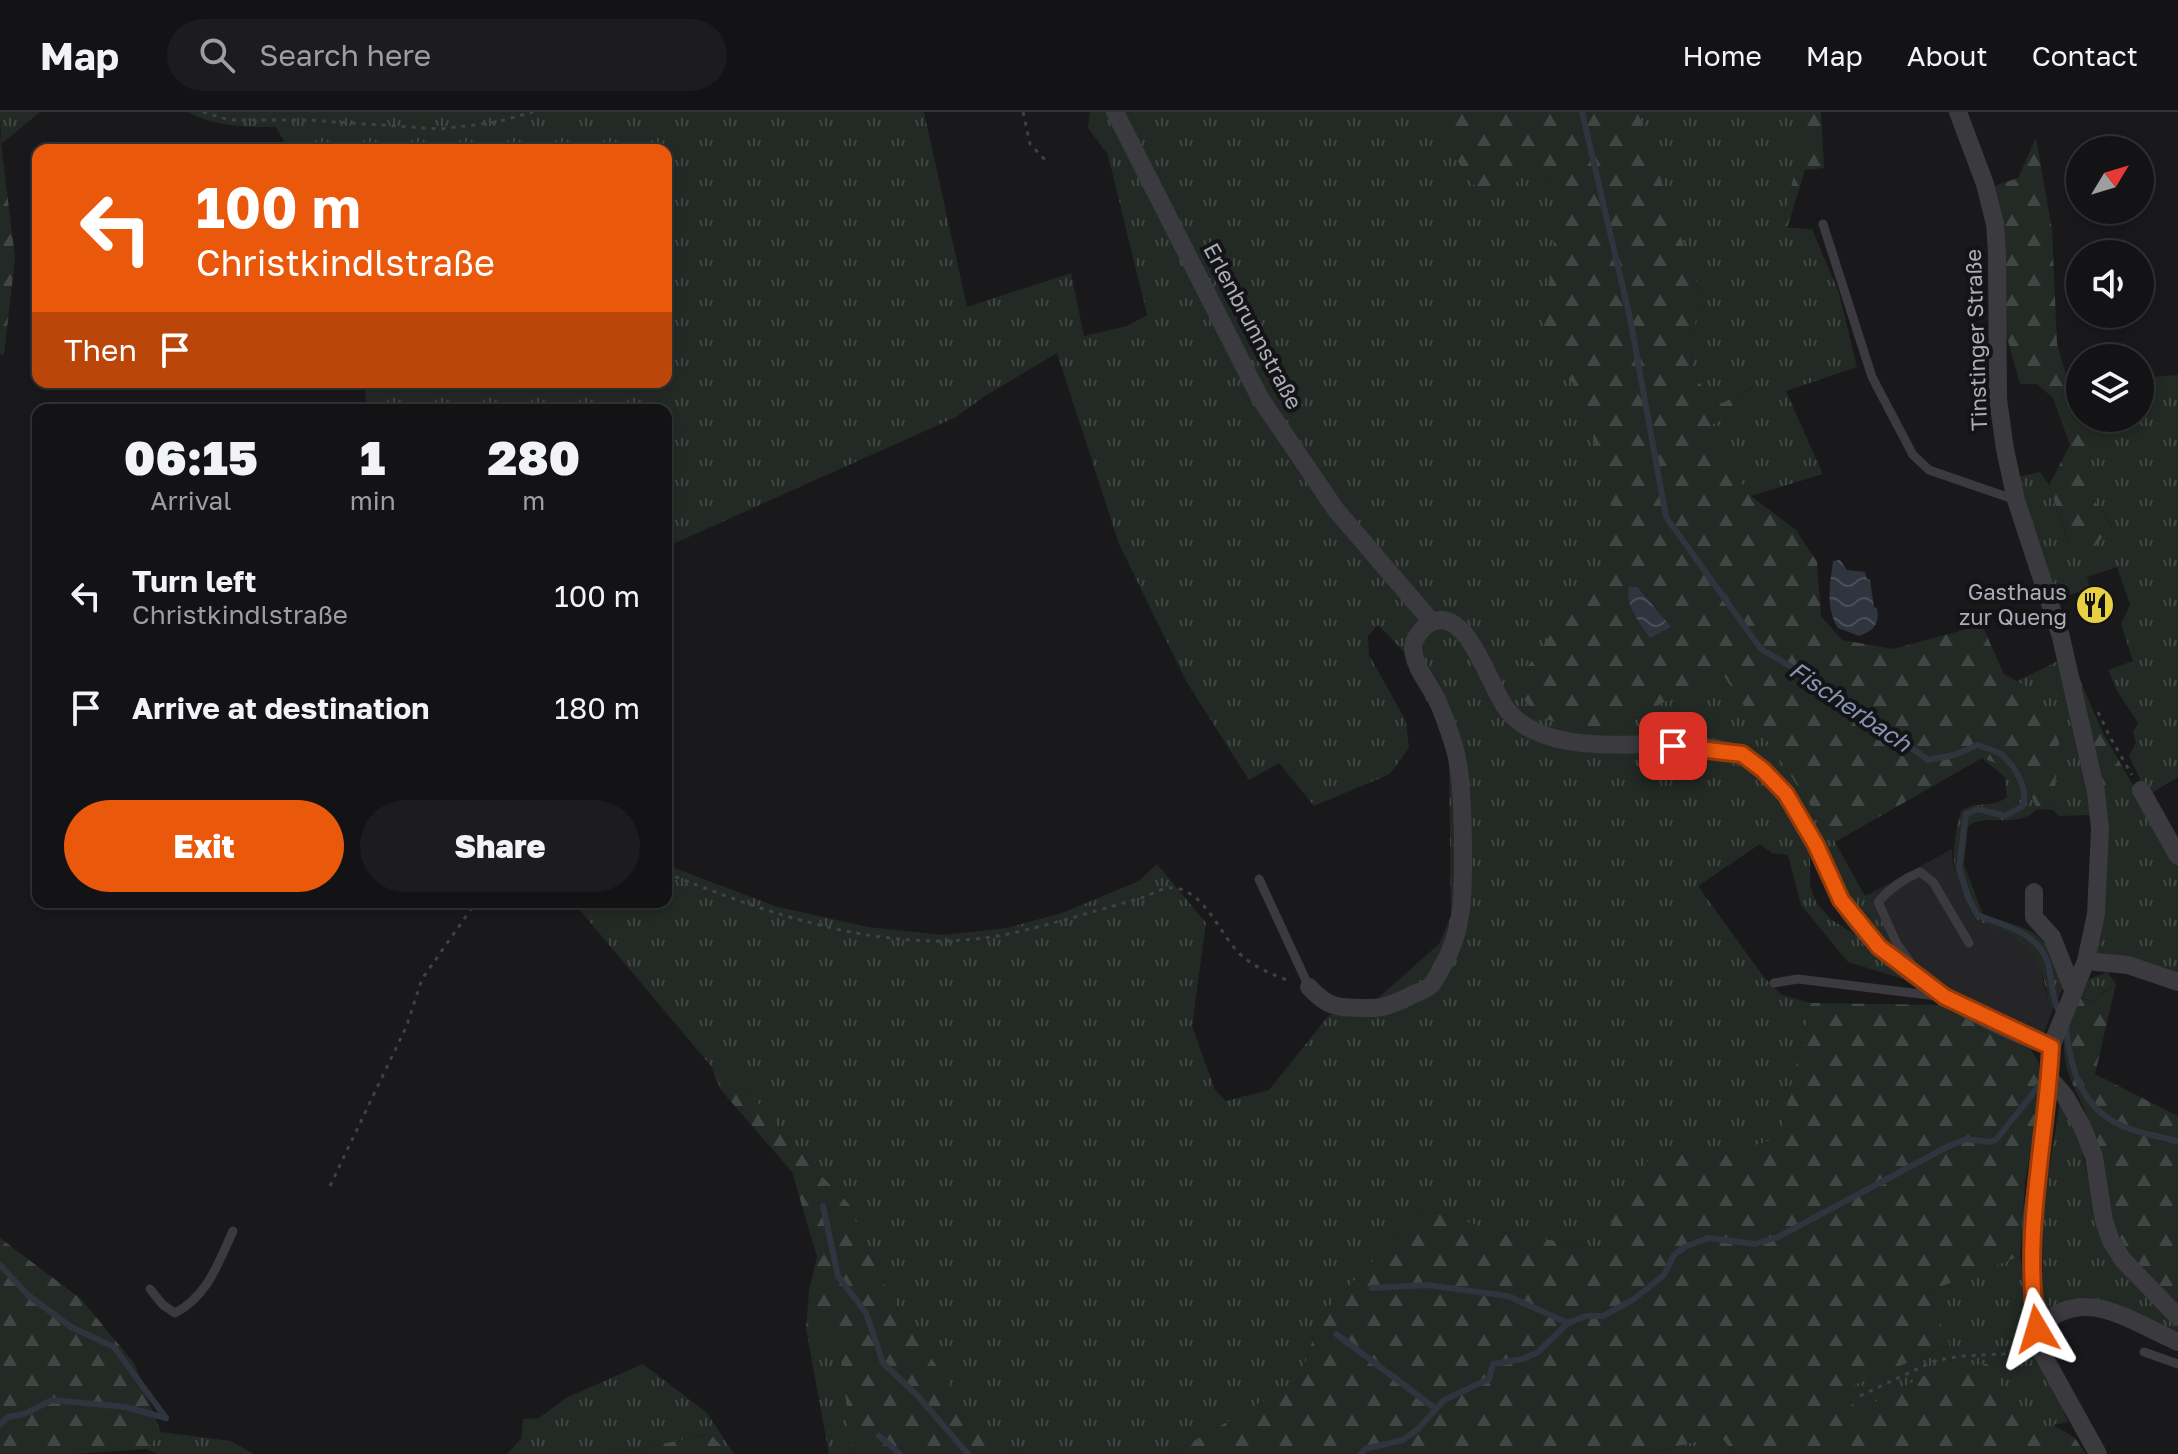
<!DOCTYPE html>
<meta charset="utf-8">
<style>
:root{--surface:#131214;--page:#1c1b1d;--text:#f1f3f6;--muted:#9d9ea0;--line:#323234;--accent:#ea580c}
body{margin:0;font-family:"Golos Text",sans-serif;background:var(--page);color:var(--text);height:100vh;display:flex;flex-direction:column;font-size:30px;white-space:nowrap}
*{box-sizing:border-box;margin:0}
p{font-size:26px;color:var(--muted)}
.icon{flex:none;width:44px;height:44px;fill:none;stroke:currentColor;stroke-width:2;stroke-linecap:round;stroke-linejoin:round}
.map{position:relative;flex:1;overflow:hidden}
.sheet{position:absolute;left:32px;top:292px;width:640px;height:504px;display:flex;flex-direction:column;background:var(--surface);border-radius:16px;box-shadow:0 4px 12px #0003,0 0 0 2px var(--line)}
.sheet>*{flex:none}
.hud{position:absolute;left:32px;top:32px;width:640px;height:244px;border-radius:16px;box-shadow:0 4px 12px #0003,0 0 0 2px var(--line);background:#ea580c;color:#fff;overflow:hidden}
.needle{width:52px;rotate:52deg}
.tools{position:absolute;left:2066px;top:24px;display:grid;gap:16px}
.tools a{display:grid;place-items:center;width:88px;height:88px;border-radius:50%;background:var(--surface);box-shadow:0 4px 12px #0003,0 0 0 2px var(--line);font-size:40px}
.pin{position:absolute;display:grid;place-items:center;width:68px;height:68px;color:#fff;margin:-34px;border-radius:16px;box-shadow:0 4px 12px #0006}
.me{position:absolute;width:88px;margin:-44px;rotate:353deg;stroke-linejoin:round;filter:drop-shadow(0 0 6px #0008)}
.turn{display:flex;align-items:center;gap:28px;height:168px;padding:0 32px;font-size:36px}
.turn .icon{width:104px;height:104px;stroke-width:2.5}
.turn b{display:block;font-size:56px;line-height:68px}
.then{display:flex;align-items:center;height:76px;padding:0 32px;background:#0003;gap:16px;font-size:30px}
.eta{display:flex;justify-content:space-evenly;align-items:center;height:136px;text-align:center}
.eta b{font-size:48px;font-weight:800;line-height:56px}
.primary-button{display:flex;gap:16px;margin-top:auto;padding:16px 32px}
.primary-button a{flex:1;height:92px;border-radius:48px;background:var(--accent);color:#fff;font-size:32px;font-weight:800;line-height:92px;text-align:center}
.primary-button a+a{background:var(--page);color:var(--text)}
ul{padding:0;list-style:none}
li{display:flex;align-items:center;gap:24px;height:112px;padding:0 32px}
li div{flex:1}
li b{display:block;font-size:30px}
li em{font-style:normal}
header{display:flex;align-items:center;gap:48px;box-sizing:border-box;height:112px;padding:0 40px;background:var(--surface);border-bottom:2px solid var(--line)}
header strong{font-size:38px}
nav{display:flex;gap:44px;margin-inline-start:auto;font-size:28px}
.search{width:560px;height:72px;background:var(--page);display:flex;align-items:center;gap:20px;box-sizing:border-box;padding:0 28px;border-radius:44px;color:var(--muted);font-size:30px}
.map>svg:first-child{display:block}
</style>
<header>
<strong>Map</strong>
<div class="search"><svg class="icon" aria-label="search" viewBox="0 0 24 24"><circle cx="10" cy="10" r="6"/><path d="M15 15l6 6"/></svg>Search here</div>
<nav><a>Home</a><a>Map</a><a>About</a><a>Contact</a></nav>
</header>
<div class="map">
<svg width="2178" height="1342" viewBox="0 0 2178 1342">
<defs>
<pattern id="grass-tufts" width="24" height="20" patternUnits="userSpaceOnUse" patternTransform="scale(2)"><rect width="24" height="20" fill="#232a25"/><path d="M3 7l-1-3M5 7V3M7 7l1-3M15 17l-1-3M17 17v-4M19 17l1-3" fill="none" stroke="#404643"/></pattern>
<pattern id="forest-firs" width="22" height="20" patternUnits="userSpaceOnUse" patternTransform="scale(2)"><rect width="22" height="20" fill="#232a25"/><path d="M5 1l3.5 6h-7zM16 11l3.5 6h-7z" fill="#404643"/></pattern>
<pattern id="water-waves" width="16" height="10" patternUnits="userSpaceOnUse" patternTransform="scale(2)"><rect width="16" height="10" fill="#2f343e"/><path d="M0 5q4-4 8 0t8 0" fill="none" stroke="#4a4f58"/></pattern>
</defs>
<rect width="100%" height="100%" fill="#19181a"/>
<polygon fill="#252427" points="1952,737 1953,752 1974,805 2026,832 2040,855 2049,894 2053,897 2043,923 1953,883 1900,844 1878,802 1871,781"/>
<g fill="url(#grass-tufts)">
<polygon points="0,0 40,0 1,32"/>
<path d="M188,0H924L967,195L1071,161L1084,224L1127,214L1147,203L1108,43L1088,16L1090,0H1427L1472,72L1537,50L1559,83L1543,222L1568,260L1586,299L1614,405L1607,444L1514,575L1577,616L1616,614L1722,560L1835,730L1865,784L1871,781L1878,802L1900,844L1869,812L1810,737V774L1817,792L1832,808L1865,829L1907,868L1848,850L1801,793L1788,743L1772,741L1760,732L1698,774L1763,864L1782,883L1811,891L1779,1026L1625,1075L1603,1136L1504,1121L1423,1097L1320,1204L1300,1268L1171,1342H1020L964,1305L954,1277L903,1208L863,1131L849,1092L816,1058L731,960L711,954L573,790H666V753L778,795L868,815L943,823L1007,816L1062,801L1139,769L1157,752L1206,811L1192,914L1215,978L1226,989L1269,978L1329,903H1369L1377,887L1439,832L1451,804L1449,647L1432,598L1411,562L1405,541L1378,513L1368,524L1369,543L1406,609L1409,636L1390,662L1314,694L1279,651L1249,668L1186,569L1119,432L1057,241L985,284L956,305L666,435V298H367L364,270H666V38H289L276,15C244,15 217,15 188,0Z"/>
<polygon points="1638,0 1795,0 1801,35 1781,115 1812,117 1839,181 1857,255 1786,279 1823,362 1751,384 1701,317 1761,289 1752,276 1722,291 1691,264 1698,175"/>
<polygon points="2178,263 2178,665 2153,680 2146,679 2129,644 2136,631 2133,620 2138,611 2116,577 2108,558 2133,549 2121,512 2130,492 2117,455 2087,465 2090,476 2063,485 2056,485 2018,365 2040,360 2049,373 2068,431 2112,414 2088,379 2093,326 2085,306 2140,306 2140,266"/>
<polygon points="2058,549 2080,623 2090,703 2059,704 2053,698 2059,630 2017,569"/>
<path d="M1982,646L2022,661L2037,697C2017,718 1989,700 1968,714L1964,752L1983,803C2042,822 2040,814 2064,873L2053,897L2049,894C2045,863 2037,836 2007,822C1995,816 1984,813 1974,805C1953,760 1948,748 1961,699C1976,688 1993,697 2007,685L2005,665Z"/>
<polygon points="2121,652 2178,752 2178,866 2098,844 2096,838 2109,716 2103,676"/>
<polygon points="2107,860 2116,872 2101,881 2095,890 2080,885 2089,867"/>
<polygon points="2060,989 2077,1016 2100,1120 2178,1213 2178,1223 2066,1190 2043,1198 2043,1095"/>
<polygon points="2020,1144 2024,1169 2060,1291 2068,1310 2053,1313 2035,1324 1939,1256 1857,1300 1841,1277 1949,1234 1927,1180"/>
<polygon points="806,1217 837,1218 853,1342 829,1342"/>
<polygon points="643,1252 707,1301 734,1342 729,1342 709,1322 612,1342 507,1342 521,1327 523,1307 539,1306 566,1286"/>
<polygon points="161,1320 231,1329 254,1342 157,1342 146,1337"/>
<polygon points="1715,1325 1724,1328 1734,1342 1646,1342"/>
</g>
<g fill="url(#forest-firs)" fill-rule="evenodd">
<path d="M1427,0H1638L1698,175L1691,264L1722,291L1753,276L1762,290L1702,317L1751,384L1796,418L1817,450L1821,504L1842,528L1893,537L1982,513L2004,562L2037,580L2059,630L2053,698L2037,697L2022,661L1982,646L1835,730L1722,561L1617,614L1577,616L1539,605L1513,575L1607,444L1614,405L1586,299L1567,260L1543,222L1559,83L1537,50L1502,84L1472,72ZM1639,475L1671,515L1651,525L1634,501Z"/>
<polygon points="1795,0 1821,0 1824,56 1805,58 1787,116 1781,115 1801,35"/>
<polygon points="0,23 15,146 4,243 0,242"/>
<polygon points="2036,26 2052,117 2057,232 2066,262 2080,292 2080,306 2085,306 2093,326 2088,379 2112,415 2095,434 2069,432 2049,373 2070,333 2053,286 2037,272 2020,272 2006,222 1991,75 2018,66"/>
<polygon points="2074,554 2103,621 2121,652 2103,676"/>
<path d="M2116,872L2095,962L2178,1004V1193C2159,1174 2137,1157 2124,1133C2104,1100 2104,1056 2093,1020C2085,990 2062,964 2064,932C2064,916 2074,900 2080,886L2095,890L2101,882Z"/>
<polygon points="1811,891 1942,893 2028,932 2039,951 2041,977 2025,1070 2020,1144 1927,1180 1950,1233 1842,1278 1858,1299 1939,1256 1987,1252 2035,1323 2053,1313 2074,1325 2086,1342 1734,1342 1724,1328 1715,1325 1646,1342 1171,1342 1300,1268 1320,1204 1423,1097 1504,1121 1602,1136 1625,1075 1659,1036 1705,1049 1779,1026"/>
<polygon points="711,954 731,960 816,1058 849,1092 863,1131 903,1208 954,1277 964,1305 1020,1342 853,1342 837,1219 806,1217 809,1179 817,1145 792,1060 721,978"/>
<polygon points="0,1126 81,1187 134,1251 161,1320 146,1337 77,1342 0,1342"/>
<polygon points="710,1322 729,1342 612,1342"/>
</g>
<g fill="url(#water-waves)">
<path d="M1840,448L1847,458L1865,460L1867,467L1870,468L1874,495L1877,496C1880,511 1874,519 1859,524L1838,516C1825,494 1830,473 1833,449Z"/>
<path d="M1629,475H1638L1671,515L1650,526C1641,512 1624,493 1629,475Z"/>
</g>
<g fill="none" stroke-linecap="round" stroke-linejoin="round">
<g stroke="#2f343e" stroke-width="6">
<path d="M1582,0L1630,206L1666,405L1761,537L1852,591L1928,648L1954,643L1978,633C1985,636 1996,638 2002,643C2016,655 2028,676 2023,694L2005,704L1978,697L1966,702L1959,756L1968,785L1977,803C2003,813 2039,821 2048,851C2052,868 2051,883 2059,900"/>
<path d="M2066,914C2070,959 2083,1001 2130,1017C2146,1023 2162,1024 2178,1030"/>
<polyline points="823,1094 838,1164 866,1201 883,1251 918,1284 968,1342"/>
<polyline points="0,1153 29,1184 71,1215 114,1235 166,1306"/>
<polyline points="1372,1176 1427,1173 1508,1184 1568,1211"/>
<polyline points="1336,1222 1436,1297"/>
<polyline points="0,1313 8,1305 24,1302 52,1288 126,1295 166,1306"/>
<polyline points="879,1324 900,1342"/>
<polyline points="1361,1342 1365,1337 1403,1328 1418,1317 1444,1288 1489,1267 1493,1252 1523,1247 1538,1240 1568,1211 1586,1204 1603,1204 1634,1187 1664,1163 1674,1143 1685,1135 1708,1126 1755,1132 1778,1125 1949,1034 1966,1027 1990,1030 1996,1028 2042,970"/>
</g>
<g stroke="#404046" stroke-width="3" stroke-dasharray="4 6" stroke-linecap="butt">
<polyline points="203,0 230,8 307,8 440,17 497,10 533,0"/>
<polyline points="1023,0 1030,32 1048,51"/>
<polyline points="2098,600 2110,625 2132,663"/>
<path d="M666,761C774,804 895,847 1013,821C1056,811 1099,798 1141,786C1152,782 1165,774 1176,776C1207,782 1220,824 1242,844C1256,856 1273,863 1290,869"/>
<polyline points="330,1074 407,913 422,867 476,790"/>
<polyline points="1860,1284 1934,1249 1961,1244 2024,1241"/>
</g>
<g stroke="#3a3a3f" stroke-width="9">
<polyline points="1823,112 1872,265 1913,343 1929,358 2016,388"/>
<polyline points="1259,767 1309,875"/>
<path d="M1915,857L1897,832L1878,790C1890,776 1903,767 1920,760L1933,770L1969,831"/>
<polyline points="1774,871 1798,867 1937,884"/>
<path d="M150,1177L163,1193L175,1201C208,1184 218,1151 233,1119"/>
<polyline points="2144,1240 2178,1252"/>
</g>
<g stroke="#3a3a3f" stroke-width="18">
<polyline points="1115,0 1260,286 1336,398 1432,510"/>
<polyline points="1958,0 1985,72 1995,112 1997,140 1998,287 2005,337 2016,388 2061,525 2096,680 2100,717 2096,802 2086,849 2051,935 2043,1023 2031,1110 2032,1186 2041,1239 2098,1342"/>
<polyline points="2141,678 2178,744"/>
<polyline points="2034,780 2034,805 2052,825 2073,878"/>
<polyline points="2086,849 2128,853 2178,870"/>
<path d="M1309,875C1329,897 1339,896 1368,896C1383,897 1399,890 1412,883C1418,880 1426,878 1430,874C1435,870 1438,862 1441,857C1466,816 1463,774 1463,727C1462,700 1462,660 1454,634C1449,618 1443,599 1435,584C1427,568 1414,555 1413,536C1413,527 1423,514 1432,510C1469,494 1491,580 1508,599C1515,607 1526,615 1535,619C1600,651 1707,610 1762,657C1785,677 1802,706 1816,733C1825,750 1831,771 1841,788C1882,857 1977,908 2051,935"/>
<polyline points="2050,967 2065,984 2082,1014 2094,1045 2104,1109 2111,1129 2123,1148 2178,1205"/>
<path d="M2037,1217C2083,1171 2128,1208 2178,1230"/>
</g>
</g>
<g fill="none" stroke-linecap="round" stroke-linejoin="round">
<g stroke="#983908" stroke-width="20">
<path id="route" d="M1673,634L1742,642L1763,658L1786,682L1816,733L1841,788L1879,835L1945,885L2051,935C2046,1032 2022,1120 2037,1217"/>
</g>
<use href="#route" stroke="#ea580c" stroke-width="14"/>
</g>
<defs>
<g id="restaurant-disc" transform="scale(2)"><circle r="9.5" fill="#e8d043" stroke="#141315"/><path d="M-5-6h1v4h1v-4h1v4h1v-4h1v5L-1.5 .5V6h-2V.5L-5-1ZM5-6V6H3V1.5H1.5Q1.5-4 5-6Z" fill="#111"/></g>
</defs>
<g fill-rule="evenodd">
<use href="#restaurant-disc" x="2095" y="493"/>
</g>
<g text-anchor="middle" stroke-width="8" stroke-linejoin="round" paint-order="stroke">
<g font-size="22" fill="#acadb9" stroke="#141315">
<text transform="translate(1253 214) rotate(62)" y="8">Erlenbrunnstraße</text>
<text transform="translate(1976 228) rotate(-92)" y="8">Tinstinger Straße</text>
</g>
<g font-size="22" fill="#acadb9" stroke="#141315" text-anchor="end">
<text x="2067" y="488">Gasthaus<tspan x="2067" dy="25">zur Queng</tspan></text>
</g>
<g font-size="24" font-style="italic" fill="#8594b2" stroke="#141315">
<text transform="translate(1850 595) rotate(34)" y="8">Fischerbach</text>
</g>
</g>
</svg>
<div class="tools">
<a><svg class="needle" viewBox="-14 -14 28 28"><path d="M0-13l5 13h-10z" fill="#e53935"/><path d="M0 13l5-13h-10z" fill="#9d9ea0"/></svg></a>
<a><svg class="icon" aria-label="sound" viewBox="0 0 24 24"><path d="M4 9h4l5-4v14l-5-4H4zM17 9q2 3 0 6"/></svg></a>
<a><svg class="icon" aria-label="layers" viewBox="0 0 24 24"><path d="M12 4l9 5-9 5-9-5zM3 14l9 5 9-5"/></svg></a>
</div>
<div class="pin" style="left:1673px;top:634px;background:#d93025"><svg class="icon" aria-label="arrive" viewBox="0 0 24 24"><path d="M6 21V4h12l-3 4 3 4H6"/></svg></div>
<svg class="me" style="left:2037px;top:1217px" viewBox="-20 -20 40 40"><path d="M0-17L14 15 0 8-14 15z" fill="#ea580c" stroke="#fff" stroke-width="4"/></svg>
<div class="hud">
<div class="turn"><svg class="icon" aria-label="left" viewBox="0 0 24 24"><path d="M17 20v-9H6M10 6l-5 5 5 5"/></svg><div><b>100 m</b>Christkindlstraße</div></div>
<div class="then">Then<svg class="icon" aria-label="arrive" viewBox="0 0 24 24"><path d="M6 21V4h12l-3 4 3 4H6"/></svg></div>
</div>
<section class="sheet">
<div class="eta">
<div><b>06:15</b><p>Arrival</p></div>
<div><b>1</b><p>min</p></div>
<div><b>280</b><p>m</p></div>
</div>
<ul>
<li><svg class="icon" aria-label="left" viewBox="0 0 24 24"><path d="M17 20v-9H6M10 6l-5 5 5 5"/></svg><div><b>Turn left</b><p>Christkindlstraße</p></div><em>100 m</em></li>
<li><svg class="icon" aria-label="arrive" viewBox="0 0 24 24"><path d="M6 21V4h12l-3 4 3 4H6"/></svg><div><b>Arrive at destination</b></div><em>180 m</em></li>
</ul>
<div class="primary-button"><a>Exit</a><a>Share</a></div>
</section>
</div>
